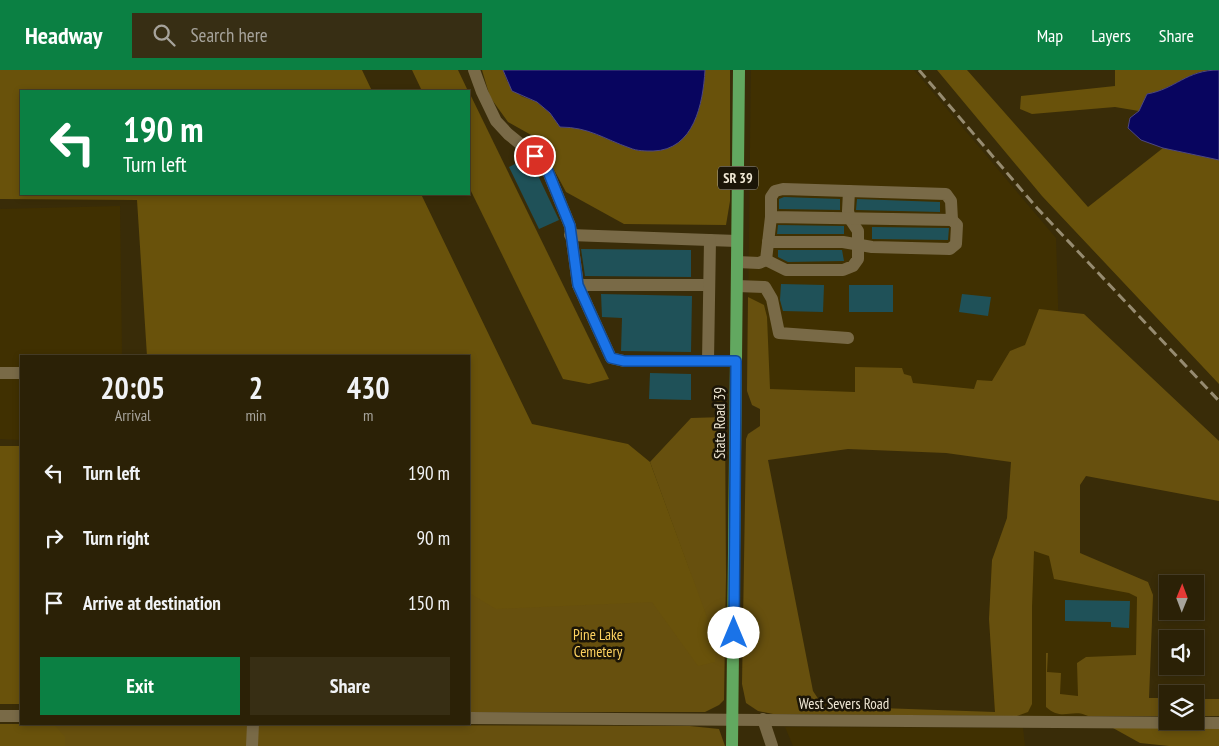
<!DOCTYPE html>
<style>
:root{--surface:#2b2106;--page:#372e14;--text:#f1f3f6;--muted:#a6a39b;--line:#473e28;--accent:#0b8043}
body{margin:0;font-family:"PT Sans Narrow",sans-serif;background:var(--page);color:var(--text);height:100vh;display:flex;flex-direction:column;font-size:19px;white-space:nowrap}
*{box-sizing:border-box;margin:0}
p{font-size:16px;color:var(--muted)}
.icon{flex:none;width:28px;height:28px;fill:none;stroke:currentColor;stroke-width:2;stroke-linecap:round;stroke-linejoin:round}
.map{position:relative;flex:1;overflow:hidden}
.drawer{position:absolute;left:20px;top:285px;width:450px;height:370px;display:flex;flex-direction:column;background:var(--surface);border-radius:0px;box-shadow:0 2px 8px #0003,0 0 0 1px var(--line)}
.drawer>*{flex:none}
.guide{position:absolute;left:20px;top:20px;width:450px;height:105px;border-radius:0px;box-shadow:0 2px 8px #0003,0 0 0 1px var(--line);background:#0b8043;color:#fff;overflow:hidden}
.needle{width:32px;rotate:1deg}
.tools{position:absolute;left:1159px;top:505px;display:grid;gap:10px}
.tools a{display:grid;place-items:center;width:45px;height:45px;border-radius:0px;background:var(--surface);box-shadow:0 2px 8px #0003,0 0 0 1px var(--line);font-size:25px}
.pin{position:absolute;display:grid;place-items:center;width:42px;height:42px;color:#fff;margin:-21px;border:2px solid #fff;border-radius:50%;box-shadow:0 1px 5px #0007}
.me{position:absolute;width:55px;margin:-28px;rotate:0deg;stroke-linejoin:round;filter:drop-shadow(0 0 4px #0008)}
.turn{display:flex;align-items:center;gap:18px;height:105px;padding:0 20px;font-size:22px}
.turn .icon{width:65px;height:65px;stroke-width:2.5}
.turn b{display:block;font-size:35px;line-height:42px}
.eta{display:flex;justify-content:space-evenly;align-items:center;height:85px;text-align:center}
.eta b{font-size:30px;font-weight:700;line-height:35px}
.primary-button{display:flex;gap:10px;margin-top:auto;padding:10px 20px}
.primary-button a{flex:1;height:58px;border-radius:0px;background:var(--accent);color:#fff;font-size:20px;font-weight:700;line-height:58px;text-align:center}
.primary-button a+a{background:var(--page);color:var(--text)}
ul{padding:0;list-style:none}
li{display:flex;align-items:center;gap:15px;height:65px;padding:0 20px}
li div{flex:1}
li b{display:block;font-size:19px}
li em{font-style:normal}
header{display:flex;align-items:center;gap:30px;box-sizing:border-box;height:70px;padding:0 25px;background:var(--accent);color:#fff}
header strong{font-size:24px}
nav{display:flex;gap:28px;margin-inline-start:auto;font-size:18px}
.search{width:350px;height:45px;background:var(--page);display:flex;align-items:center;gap:12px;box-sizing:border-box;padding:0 18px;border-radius:0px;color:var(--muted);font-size:19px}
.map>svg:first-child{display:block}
</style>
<header>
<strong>Headway</strong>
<div class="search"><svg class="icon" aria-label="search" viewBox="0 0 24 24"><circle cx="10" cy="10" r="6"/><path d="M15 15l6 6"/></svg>Search here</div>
<nav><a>Map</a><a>Layers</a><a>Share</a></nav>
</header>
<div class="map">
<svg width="1219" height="676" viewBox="0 0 1219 676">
<rect width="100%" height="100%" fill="#392c08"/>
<g fill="#403001">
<polygon points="751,0 914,0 1056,168 1061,333 747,321"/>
<polygon points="120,136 122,286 21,286 21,370 0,369 0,139"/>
<polygon points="1018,471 1148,512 1153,525 1147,646 995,646 989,549 992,490"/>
<polygon points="785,657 1023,658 1025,676 793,676"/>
</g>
<g fill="#67500e" fill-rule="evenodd">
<path d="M748,227L764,235L767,247L770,319L855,322V297L902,298L904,304L911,306L913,313L974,319L977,310L992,311L1010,281L1025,275L1039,239L1084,244L1219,371V431L1086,406L1080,415V483L1148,512L1153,525L1149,628H1167V646H1088C1071,638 1063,652 1046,637V583H1048L1047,602L1061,603L1060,624L1078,626L1077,593L1086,587L1136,585L1137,527L1129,523L1054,509L1049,486L1034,481L1032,537V634L1028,642L1017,646L773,644L758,641L746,633L742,614L746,369L748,364L760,356V339L752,335L747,321ZM848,379L946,383L1011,392L1007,448L992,490L989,549L995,642L823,636L813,621L768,390Z"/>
<polygon points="725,347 726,506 724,630 719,635 705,642 469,642 469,504 691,505 650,392 691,348"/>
<rect x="1195" y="629" width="24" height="17"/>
<polygon points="0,654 690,656 719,659 725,676 0,676"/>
</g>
<g fill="#69520b">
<polygon points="0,0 362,0 372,21 21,21 21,124 421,124 532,354 628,374 650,392 715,569 715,592 698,596 652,532 496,539 469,523 469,286 147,286 137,130 0,129"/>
<polygon points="412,0 458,0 468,21 422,21"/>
<path d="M482,0H503L507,11L521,26L537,32L550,43L560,57C589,57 604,69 630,78C637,81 645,81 653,81C694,80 703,34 705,0H730V131L726,155L624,154L566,122L545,83L533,66L508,52L490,27Z"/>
<polygon points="937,0 967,0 1088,137 1163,78 1219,90 1219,314 1042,126"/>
<path d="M1115,0H1211C1187,2 1171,20 1147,24L1139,41L1115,37L1032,44L1020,39L1021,26L1115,16Z"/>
<polygon points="469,22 609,309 589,314 563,309 469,117"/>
<rect x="0" y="376" width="21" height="258"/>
<polygon points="0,654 54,654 65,667 65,676 0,676"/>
<polygon points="1113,658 1219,658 1219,676 1169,676 1140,673"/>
</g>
<g fill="#08055f" stroke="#4d4882">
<path d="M503,0H705C703,34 694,80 653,81C645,81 637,81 630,78C604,69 589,57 560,57L550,43L537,32L512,21Z"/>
<path d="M1219,0V90L1163,78L1141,70L1128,58L1130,48L1139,41L1147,24C1176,19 1186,0 1219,0Z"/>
</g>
<g fill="#1f5158">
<polygon points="525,89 534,97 559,150 539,159 509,97"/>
<polygon points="784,127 840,129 840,140 779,139 779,129"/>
<polygon points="857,129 940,132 940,142 856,140"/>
<polygon points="778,155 844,156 844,164 777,164"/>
<polygon points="872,157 949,158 948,170 872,169"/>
<polygon points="581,179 691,180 691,207 585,206"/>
<polygon points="778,180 842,180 844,191 788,192 778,187"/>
<polygon points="781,214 824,215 823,242 783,241 780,230"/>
<rect x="849" y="215" width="44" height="27"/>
<polygon points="601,224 692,226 691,282 621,281 622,248 602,247"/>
<polygon points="962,224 991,227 988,246 959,242"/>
<polygon points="650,303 691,304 691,330 649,329"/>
<polygon points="1065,530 1130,531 1129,558 1111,557 1111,552 1065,551"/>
</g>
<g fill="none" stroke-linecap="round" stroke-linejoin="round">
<g stroke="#796a47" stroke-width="12">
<polyline points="474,0 482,22 496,51 508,64 535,86 547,99 570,156 578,215 611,288 624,291 736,291"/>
<polyline points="570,165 737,171"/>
<polyline points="768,172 843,172 872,177 950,179 956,174 957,155 952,150"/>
<polyline points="766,190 786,200 843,200 853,196 858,189 858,161 850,149 848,141 849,121"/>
<polyline points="737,192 759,193 766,190 771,147 952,150 951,131 946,124 783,119 775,121 771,127 771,147"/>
<polyline points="578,215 709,215"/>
<polyline points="737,216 765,217 772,229 779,263 848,268"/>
<polyline points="708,291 710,170"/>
<polyline points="0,303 21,303"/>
<polyline points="0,646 21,646"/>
<polyline points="469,648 1219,653"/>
<polyline points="763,649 772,676"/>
<polyline points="252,676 253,654"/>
</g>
<polyline stroke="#62a860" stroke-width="12" points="732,676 739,0"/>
<polyline stroke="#968b70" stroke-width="3" stroke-dasharray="10 5" stroke-linecap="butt" points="919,0 1037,138 1219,331"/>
</g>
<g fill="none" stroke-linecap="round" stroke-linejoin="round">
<g stroke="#114b97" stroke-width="12">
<polyline id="route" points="535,86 547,99 570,156 578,215 611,288 624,291 736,291 734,563"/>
</g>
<use href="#route" stroke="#1a73e8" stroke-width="9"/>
</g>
<g text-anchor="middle" stroke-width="5" stroke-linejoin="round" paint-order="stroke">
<rect fill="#1b1507" stroke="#afa796" stroke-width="1" x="718" y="96.5" width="40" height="23" rx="4"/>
<g font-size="14" font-weight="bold" fill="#eee6d3">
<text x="738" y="113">SR 39</text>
</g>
<g font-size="15" fill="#eee6d3" stroke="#1b1507">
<text transform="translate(720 353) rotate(-90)" y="5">State Road 39</text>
<text x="844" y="639">West Severs Road</text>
</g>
<g font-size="15" fill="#fdd260" stroke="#1b1507">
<text x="598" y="570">Pine Lake<tspan x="598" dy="17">Cemetery</tspan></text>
</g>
</g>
</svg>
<div class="tools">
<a><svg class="needle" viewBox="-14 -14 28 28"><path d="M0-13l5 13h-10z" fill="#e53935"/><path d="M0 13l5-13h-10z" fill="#a6a39b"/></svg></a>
<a><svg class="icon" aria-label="sound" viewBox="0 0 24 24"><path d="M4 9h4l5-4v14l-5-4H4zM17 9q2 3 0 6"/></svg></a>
<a><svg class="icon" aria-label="layers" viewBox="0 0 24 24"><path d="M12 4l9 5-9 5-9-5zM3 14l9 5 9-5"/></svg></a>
</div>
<div class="pin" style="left:535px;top:86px;background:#d93025"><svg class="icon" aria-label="arrive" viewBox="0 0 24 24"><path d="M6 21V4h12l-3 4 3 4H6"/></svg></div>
<svg class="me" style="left:734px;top:563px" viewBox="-20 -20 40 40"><circle r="19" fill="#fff"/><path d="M0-13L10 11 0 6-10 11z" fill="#1a73e8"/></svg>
<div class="guide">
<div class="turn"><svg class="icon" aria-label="left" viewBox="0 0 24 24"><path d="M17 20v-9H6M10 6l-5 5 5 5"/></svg><div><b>190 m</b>Turn left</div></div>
</div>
<section class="drawer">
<div class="eta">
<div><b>20:05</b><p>Arrival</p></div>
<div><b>2</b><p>min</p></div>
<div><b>430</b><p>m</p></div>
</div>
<ul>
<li><svg class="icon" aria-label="left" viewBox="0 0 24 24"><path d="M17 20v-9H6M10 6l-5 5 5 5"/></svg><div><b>Turn left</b></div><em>190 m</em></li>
<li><svg class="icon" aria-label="right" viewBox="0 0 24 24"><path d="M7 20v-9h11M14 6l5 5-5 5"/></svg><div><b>Turn right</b></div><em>90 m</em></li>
<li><svg class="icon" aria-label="arrive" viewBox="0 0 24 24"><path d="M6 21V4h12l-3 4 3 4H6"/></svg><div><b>Arrive at destination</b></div><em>150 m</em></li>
</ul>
<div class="primary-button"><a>Exit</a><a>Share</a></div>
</section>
</div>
